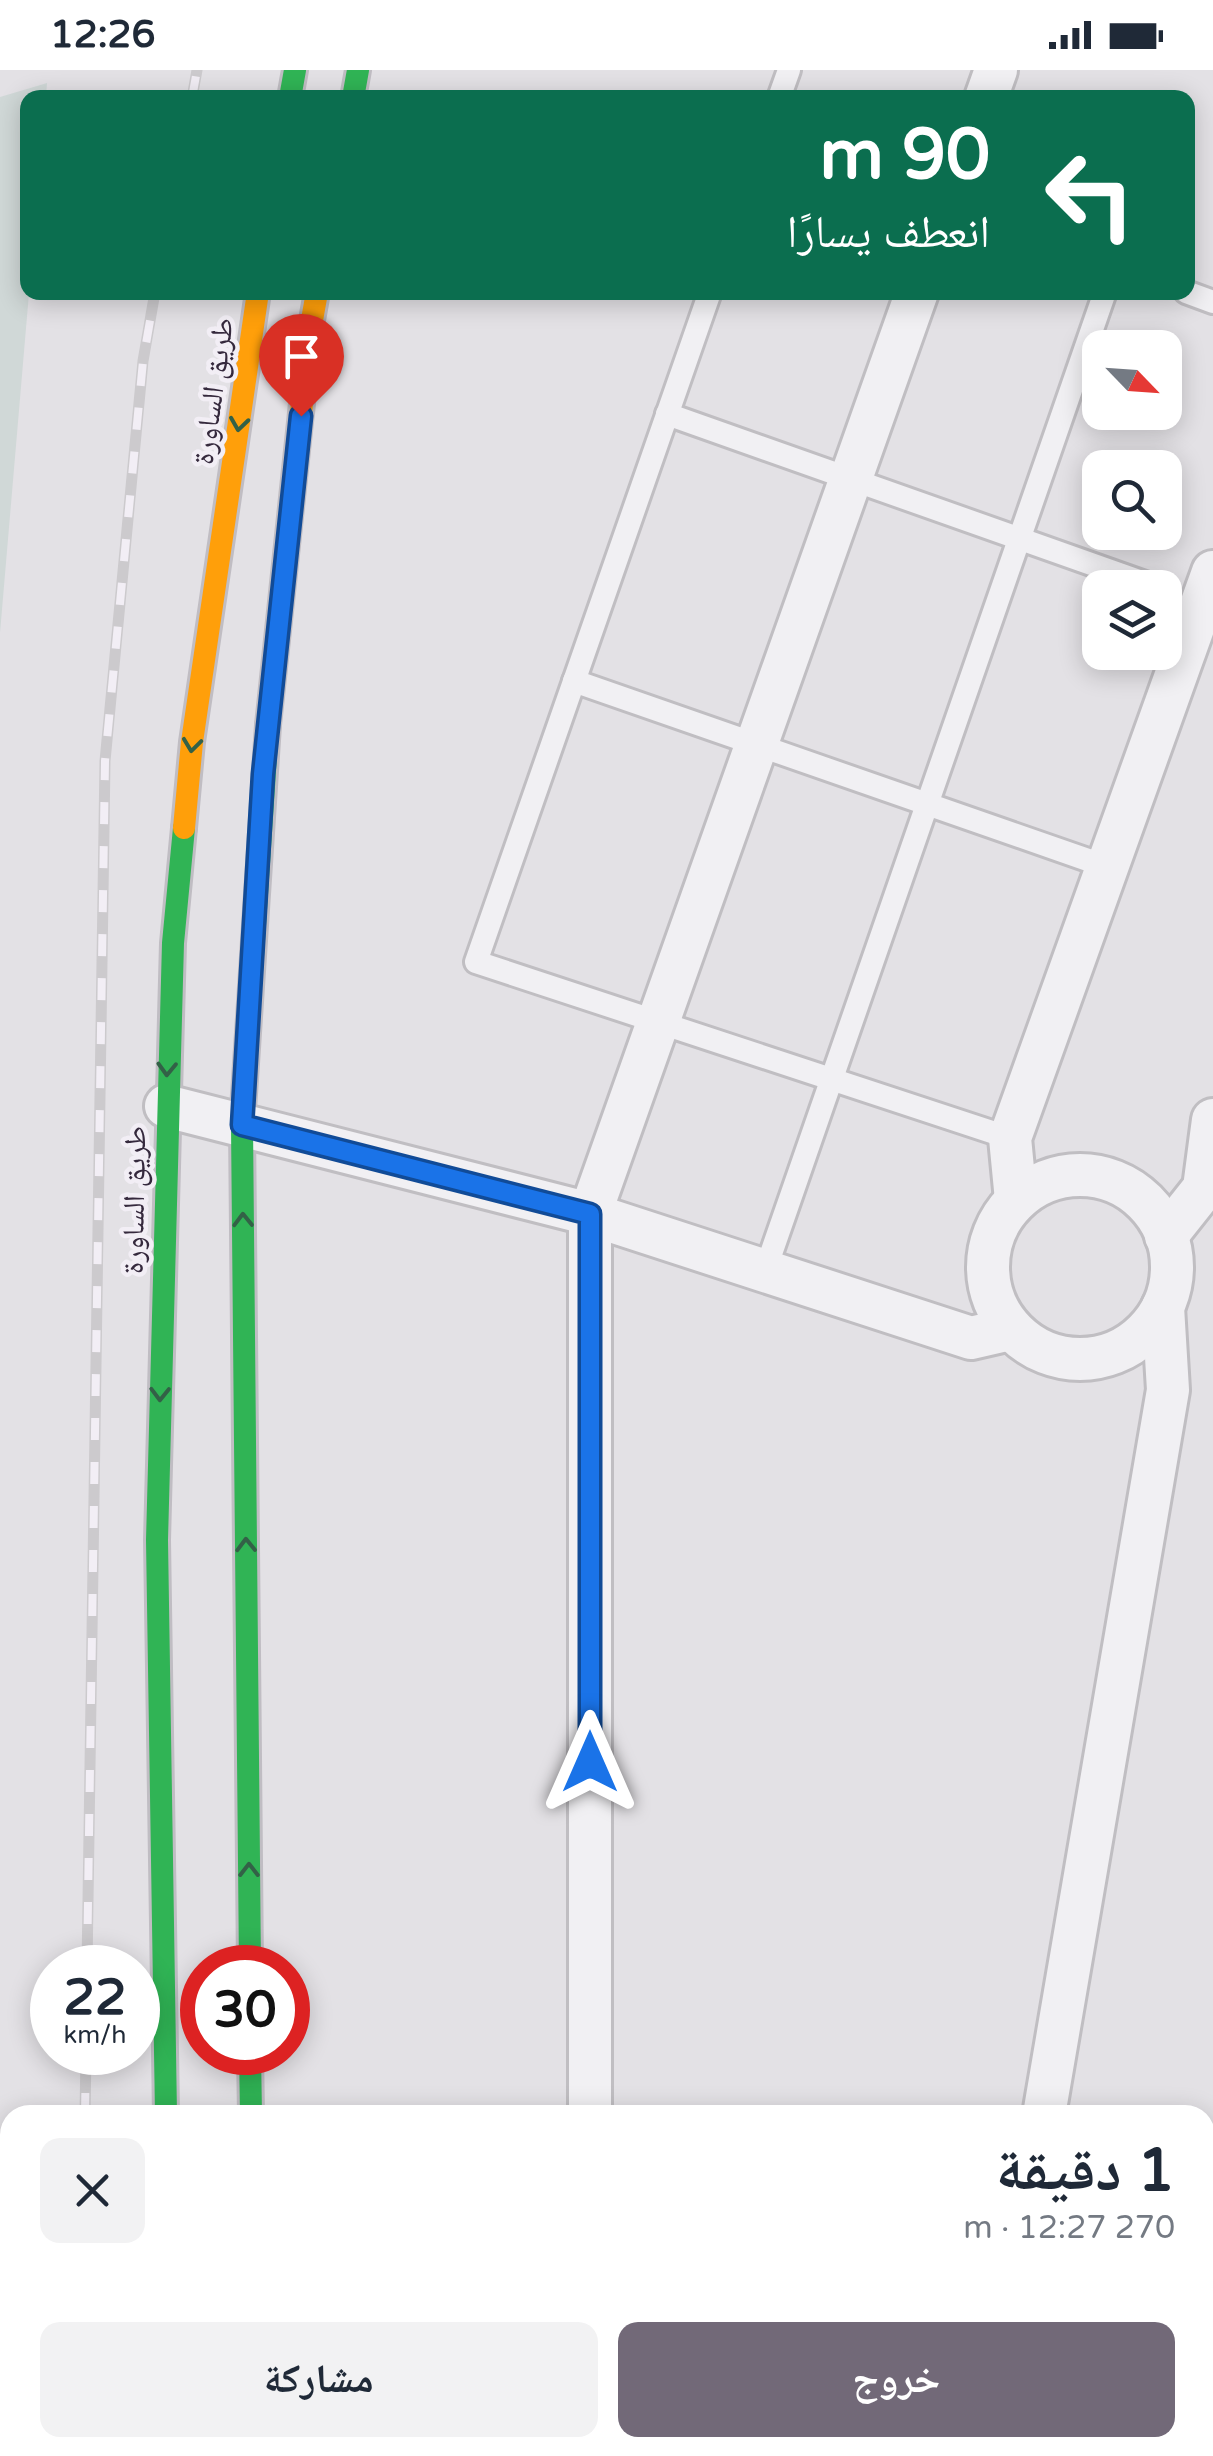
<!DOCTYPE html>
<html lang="ar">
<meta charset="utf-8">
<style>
:root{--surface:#fff;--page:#f2f2f3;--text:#1f2937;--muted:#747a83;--accent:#726978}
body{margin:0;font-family:"Varela Round","Noto Naskh Arabic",sans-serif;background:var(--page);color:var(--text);direction:rtl;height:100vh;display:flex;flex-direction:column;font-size:38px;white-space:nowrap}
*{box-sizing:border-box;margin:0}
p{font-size:32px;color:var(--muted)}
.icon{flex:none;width:55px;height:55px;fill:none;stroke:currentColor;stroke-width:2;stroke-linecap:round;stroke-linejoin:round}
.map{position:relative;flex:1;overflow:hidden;direction:ltr}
.drawer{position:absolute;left:0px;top:2035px;width:1215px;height:352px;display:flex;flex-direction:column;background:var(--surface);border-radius:30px 30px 0 0;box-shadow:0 5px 25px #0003;direction:rtl}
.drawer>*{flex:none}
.guide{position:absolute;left:20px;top:20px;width:1175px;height:210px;border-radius:20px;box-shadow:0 5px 25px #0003;direction:rtl;background:#0b6e4f;color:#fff;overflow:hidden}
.needle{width:65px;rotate:115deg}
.controls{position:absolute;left:1082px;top:260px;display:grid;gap:20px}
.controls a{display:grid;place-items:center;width:100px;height:100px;border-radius:20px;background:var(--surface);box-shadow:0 5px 25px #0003;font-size:50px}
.speed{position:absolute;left:30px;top:1875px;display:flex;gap:20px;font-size:50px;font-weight:700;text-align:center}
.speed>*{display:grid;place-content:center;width:130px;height:130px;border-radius:50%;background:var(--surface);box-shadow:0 5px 25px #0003;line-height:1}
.speed small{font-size:25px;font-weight:400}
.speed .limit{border:15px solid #d22;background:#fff;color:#111}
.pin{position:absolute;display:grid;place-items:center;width:85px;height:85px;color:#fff;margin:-102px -42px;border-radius:50% 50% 50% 0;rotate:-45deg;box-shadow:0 0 10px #0007}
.pin .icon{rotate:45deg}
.me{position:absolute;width:110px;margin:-55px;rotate:0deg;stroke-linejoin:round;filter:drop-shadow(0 0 8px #0008)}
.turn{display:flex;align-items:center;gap:35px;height:210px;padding:0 40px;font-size:45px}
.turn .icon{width:130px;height:130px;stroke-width:2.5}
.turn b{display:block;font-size:70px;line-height:85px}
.round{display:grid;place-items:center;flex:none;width:105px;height:105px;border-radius:20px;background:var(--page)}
.summary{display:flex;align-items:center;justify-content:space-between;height:170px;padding:0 40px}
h1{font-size:60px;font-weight:700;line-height:75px}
.primary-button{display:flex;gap:20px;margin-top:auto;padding:20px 40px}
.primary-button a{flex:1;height:115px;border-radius:20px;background:var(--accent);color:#fff;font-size:40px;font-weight:700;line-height:115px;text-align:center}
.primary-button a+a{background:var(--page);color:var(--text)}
.status{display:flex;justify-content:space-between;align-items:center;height:70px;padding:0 50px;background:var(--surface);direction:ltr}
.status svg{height:28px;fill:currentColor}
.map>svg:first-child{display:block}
</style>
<div class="status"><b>12:26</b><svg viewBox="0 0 49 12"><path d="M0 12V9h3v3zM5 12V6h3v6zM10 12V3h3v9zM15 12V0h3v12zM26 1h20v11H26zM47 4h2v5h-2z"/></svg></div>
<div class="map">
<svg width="1213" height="2386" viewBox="0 0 1213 2386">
<rect width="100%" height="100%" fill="#e3e1e5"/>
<polygon fill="#d0d8d7" points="47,13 46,27 28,28 29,223 0,563 0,27"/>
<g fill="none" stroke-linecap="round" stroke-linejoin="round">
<g stroke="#c0bec2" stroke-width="28">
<g id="lane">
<polyline points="779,28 789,0"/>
<polyline points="710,222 476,892 1010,1068"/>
<polyline points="1186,222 1213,232"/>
<polyline points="667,344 1159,518"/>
<polyline points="574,611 1108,797"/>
<polyline points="765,1201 1105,222"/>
</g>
</g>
<g stroke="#c0bec2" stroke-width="48">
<g id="street">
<polyline points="986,28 996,0"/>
<polyline points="166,1036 590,1144 971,1268 1010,1259"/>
<circle cx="1080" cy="1197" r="92"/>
<polyline points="1016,1130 1010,1068 1213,502"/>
<polyline points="1166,1166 1204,1118 1213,1050"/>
<polyline points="590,2045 590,1144 917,222"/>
<polyline points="1044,2045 1168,1320 1163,1237"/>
<polyline points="590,2386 590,2378"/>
<polyline points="986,2386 987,2378"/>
</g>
</g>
<g stroke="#c0bdc3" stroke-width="28">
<g id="fast">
<polyline points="290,28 295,0"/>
<polyline points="353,28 358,0"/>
<polyline points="250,1898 242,1055 268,655"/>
<polyline points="250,1982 251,2045"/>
<polyline points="166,2045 157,1470 173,873 184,758"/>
<polyline points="259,2378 259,2386"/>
</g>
</g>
<g stroke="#c0bdc3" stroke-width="28">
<g id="slow">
<polyline points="268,655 309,267 317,222"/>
<polyline points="184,758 192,672 258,222"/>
</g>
</g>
<g stroke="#c0bdc3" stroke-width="28">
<polyline id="jam" points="172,2378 172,2386"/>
</g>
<use href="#lane" stroke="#f1f0f3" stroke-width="22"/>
<use href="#street" stroke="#f1f0f3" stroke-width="42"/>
<use href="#fast" stroke="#30b455" stroke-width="22"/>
<use href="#slow" stroke="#ff9f0a" stroke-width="22"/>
<use href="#jam" stroke="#e5322d" stroke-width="22"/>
<g stroke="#cccacd" stroke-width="11">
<g id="rail">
<polyline points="192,28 197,0"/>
<polyline points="87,1898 105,691 143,291 155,222"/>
<polyline points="85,2045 86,1982"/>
<polyline points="80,2386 80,2378"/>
</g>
</g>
<use href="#rail" stroke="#f2eef5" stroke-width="8" stroke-dasharray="22" stroke-linecap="butt"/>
</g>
<defs><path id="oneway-chevron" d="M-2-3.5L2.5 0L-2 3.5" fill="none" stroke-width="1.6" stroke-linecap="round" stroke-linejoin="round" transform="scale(2.5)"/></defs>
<g stroke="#336147">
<use href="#oneway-chevron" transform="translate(239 354) rotate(98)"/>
<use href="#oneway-chevron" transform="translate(192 675) rotate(97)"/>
<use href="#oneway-chevron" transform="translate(167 999) rotate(92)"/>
<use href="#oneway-chevron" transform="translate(243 1150) rotate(-91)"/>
<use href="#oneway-chevron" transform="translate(160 1324) rotate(91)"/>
<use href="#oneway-chevron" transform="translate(246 1475) rotate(-91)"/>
<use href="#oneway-chevron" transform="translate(249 1800) rotate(-90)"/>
</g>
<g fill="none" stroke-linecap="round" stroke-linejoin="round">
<g stroke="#114b97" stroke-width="25">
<polyline id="route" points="301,346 263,704 242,1055 590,1144 590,1692"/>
</g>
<use href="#route" stroke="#1a73e8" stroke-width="18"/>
</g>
<g text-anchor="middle" stroke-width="9" stroke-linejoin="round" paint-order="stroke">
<g font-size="30" fill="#35293d" stroke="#f2eef5">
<text transform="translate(213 321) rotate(-82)" y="10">طريق الساورة</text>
<text transform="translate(134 1130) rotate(-89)" y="10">طريق الساورة</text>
</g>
</g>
</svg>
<div class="controls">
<a><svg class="needle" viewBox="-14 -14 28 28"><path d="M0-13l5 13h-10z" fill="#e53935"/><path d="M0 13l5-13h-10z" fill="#747a83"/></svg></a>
<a><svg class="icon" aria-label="search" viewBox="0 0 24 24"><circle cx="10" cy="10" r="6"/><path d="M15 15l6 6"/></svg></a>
<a><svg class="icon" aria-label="layers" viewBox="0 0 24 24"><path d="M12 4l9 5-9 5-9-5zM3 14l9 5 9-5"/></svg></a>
</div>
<div class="speed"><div>22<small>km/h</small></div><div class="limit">30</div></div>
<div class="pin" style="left:301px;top:346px;background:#d93025"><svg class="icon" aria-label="arrive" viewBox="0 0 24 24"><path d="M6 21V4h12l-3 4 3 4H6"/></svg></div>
<svg class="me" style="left:590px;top:1692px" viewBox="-20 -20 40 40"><path d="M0-17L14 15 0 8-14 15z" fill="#1a73e8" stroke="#fff" stroke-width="4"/></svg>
<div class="guide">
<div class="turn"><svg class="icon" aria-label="left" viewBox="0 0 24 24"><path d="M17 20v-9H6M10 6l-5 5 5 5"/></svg><div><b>90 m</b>انعطف يسارًا</div></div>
</div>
<section class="drawer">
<div class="summary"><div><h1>1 دقيقة</h1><p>270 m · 12:27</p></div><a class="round"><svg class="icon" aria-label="close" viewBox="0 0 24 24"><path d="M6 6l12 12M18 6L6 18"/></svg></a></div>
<div class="primary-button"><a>خروج</a><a>مشاركة</a></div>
</section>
</div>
